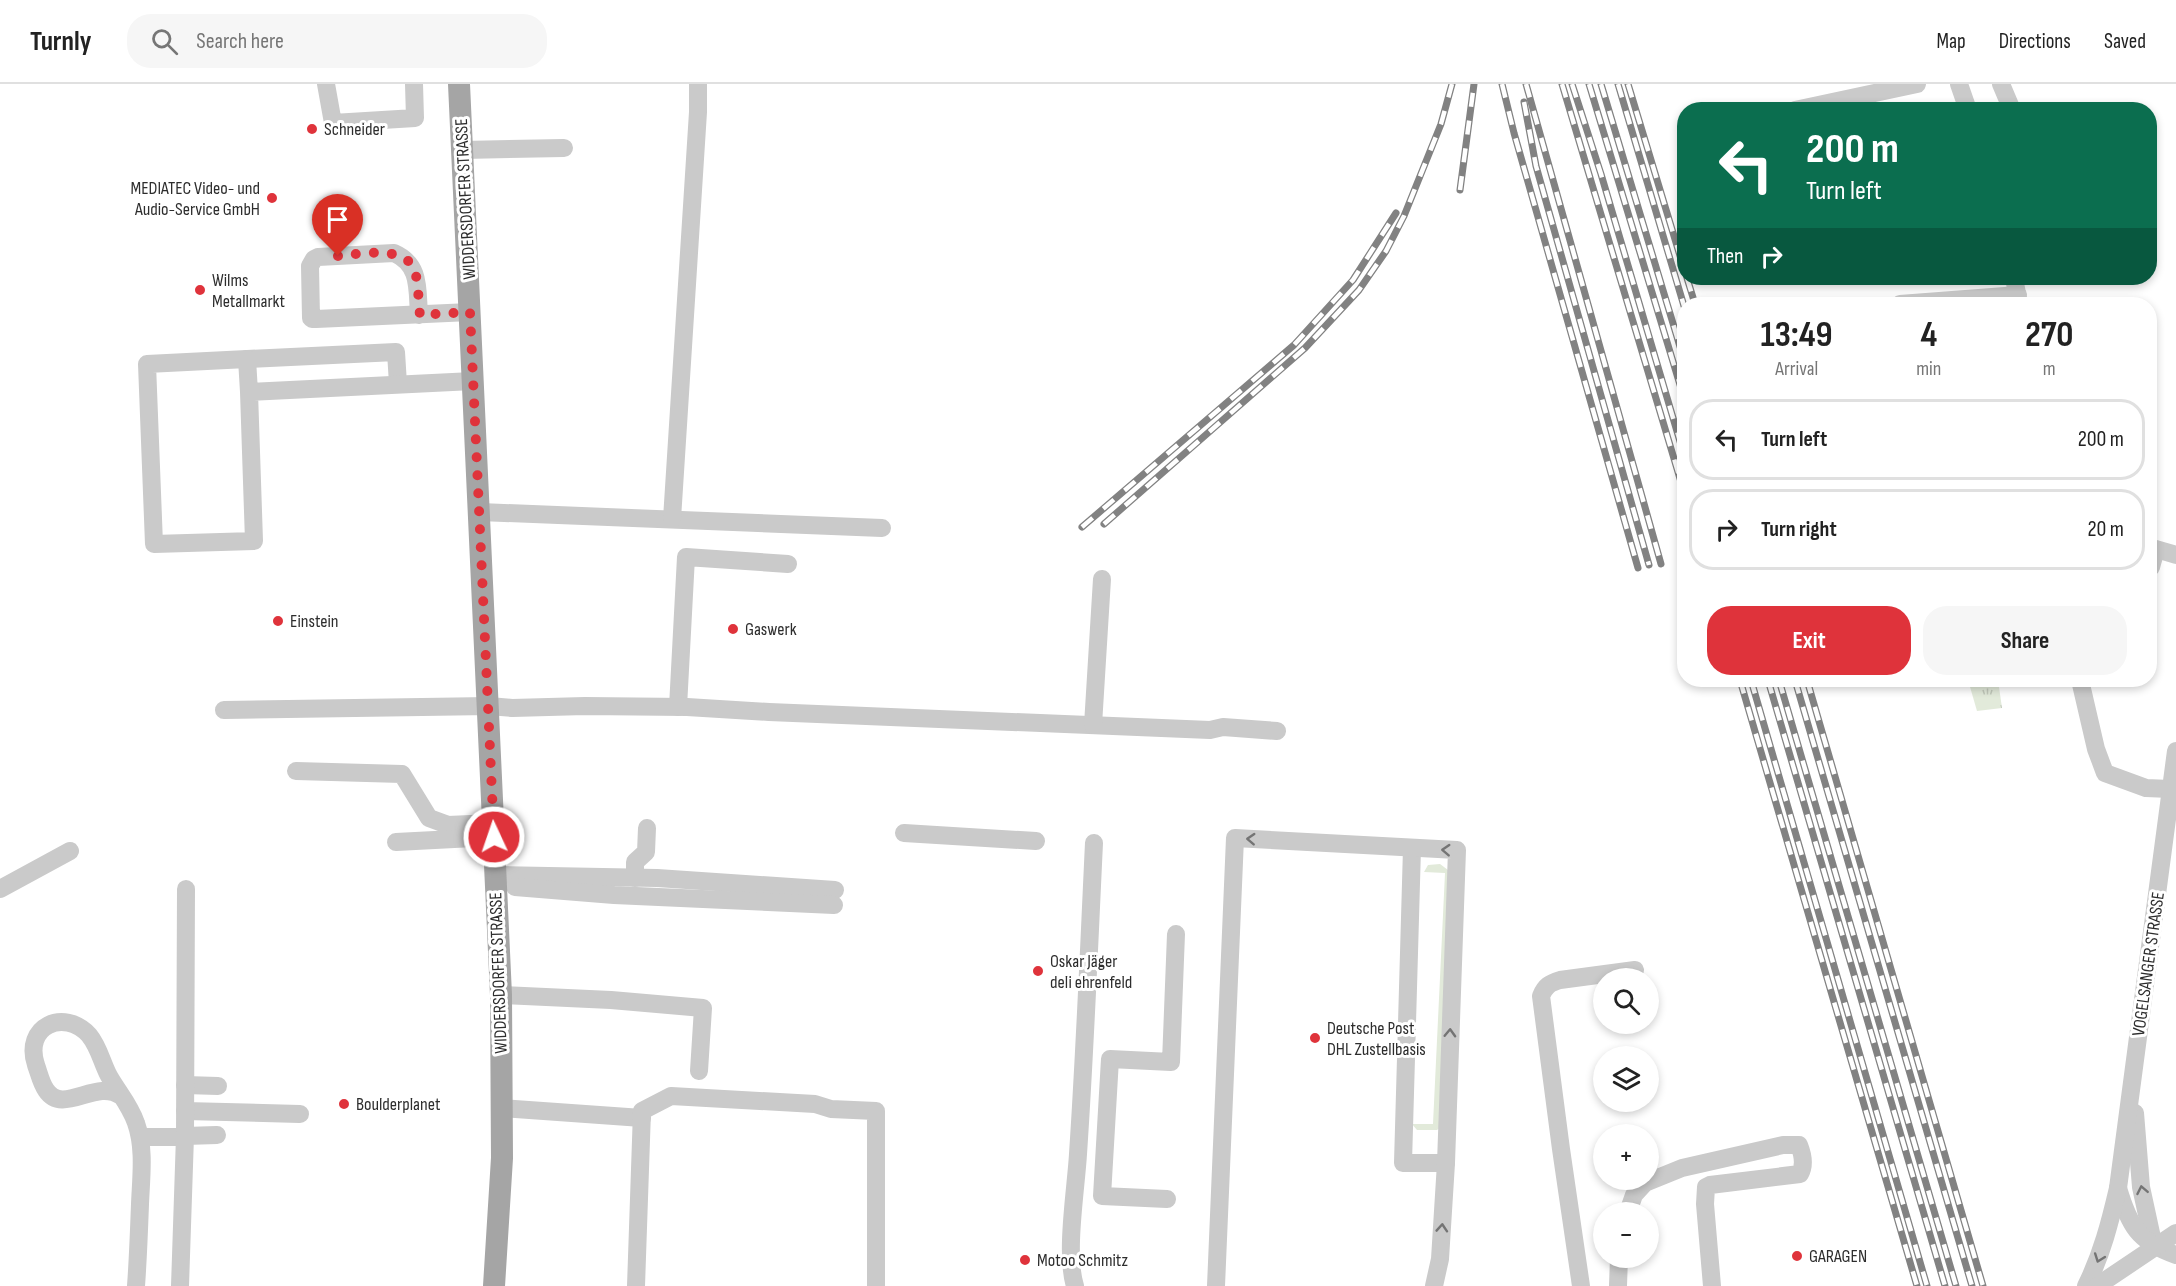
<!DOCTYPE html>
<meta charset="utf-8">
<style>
:root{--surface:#fff;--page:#f6f6f6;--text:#222;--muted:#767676;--line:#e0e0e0;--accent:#df333b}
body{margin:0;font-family:"Sofia Sans Condensed",sans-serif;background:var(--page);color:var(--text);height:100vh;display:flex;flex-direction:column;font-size:22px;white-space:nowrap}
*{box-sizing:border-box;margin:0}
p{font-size:20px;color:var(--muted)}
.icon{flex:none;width:33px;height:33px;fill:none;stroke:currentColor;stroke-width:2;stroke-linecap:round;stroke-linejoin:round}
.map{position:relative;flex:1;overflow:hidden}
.sheet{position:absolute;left:1677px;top:213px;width:480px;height:390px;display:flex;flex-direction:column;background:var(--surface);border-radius:24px;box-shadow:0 3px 9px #0003}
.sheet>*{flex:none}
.hud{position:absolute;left:1677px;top:18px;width:480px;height:183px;border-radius:24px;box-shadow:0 3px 9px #0003;background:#0b6e4f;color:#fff;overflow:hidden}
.fabs{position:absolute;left:1593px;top:884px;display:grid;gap:12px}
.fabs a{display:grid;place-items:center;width:66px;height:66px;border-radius:50%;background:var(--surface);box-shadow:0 3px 9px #0003;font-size:30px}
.pin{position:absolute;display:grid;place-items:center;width:51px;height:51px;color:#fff;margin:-62px -26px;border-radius:50% 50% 50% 0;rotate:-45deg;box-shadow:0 0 6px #0007}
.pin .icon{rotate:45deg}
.me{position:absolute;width:66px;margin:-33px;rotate:357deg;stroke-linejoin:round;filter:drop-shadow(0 0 4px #0008)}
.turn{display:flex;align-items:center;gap:21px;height:126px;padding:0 30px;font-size:27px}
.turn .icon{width:78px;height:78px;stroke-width:2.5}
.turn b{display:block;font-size:42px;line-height:51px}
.then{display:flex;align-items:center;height:57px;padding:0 30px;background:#0003;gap:12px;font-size:22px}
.eta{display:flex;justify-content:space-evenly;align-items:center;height:102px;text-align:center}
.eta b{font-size:36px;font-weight:700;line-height:42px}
.cta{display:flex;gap:12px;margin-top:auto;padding:12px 30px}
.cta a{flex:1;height:69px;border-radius:24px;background:var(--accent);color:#fff;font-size:24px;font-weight:700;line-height:69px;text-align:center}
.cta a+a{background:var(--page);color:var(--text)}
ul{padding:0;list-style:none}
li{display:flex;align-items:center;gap:18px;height:81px;margin:0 12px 9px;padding:0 18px;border:3px solid var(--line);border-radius:24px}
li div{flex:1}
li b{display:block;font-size:22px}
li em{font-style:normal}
header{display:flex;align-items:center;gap:36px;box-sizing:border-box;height:84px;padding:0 30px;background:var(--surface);border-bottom:2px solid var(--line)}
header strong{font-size:28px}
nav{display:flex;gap:33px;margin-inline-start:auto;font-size:21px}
.search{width:420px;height:54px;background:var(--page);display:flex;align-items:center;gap:15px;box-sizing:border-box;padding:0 21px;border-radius:24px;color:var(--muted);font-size:22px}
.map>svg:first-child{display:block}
</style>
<header>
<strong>Turnly</strong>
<div class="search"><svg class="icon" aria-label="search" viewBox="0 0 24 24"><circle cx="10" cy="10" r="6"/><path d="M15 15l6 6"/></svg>Search here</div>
<nav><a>Map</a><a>Directions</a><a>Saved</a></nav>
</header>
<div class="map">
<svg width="2176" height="1202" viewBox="0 0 2176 1202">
<defs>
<pattern id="park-tufts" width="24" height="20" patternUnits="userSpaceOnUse" patternTransform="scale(1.5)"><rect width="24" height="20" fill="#e2eada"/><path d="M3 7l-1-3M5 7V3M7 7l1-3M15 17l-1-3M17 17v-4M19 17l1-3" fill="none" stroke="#c2c9bb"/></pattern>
</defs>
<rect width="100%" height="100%" fill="#fff"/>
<polygon fill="#e2eada" points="1440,780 1448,786 1441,1043 1437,1046 1417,1046 1412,1040 1433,1040 1445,789 1424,788 1428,781"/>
<polygon fill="url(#park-tufts)" points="1968,596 1998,596 2002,624 1977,627"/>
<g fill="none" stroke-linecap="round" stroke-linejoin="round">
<g stroke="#cacaca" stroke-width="18">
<polyline points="326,0 333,39 415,34 414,0"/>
<polyline points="1959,0 1968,26"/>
<polyline points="2001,0 2012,26"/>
<polyline points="1795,26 1917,0"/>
<polyline points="463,66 564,64"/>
<polyline points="2014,194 2019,220"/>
<polyline points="1900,220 2018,211"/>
<path d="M419,231C417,205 421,181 394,169L318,173L314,175L310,182L311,234L312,235H316C367,233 418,230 470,228"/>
<polyline points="247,275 396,268 398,300"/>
<polyline points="249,308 247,275 147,280 154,460 254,457 249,308 473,297"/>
<polyline points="480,428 882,444"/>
<polyline points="672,435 698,28 698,0"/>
<polyline points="2151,483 2156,465 2176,471"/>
<polyline points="2080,596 2096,665 2105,689 2146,704 2170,705"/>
<polyline points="678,623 686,473 788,480"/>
<polyline points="224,626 489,622 512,624 585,622 687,623 769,628 1210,646 1223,643 1277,647"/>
<polyline points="1093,641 1102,495"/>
<polyline points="296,687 402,690 429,734 448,741 493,739"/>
<polyline points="904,749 1036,757"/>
<polyline points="396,758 493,753"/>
<polyline points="1412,764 1403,1079 1446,1079"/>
<polyline points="495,791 657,794 835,806"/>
<polyline points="635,794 635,778 646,768 647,744"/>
<polyline points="515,803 614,811 834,821"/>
<polyline points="0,805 70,767"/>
<polyline points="501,911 611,916 703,924 699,987"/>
<polyline points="185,1001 218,1002"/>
<path d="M121,1012C96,994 63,1032 46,1006C41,999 39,989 36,981C23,942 64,924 89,951C99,963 102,979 109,992C118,1008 130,1021 136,1039C145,1064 141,1094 140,1120C139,1147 138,1175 136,1202"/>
<polyline points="501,1024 642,1034"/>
<polyline points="185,1027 300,1030"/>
<polyline points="2135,1029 2141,1103 2154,1163"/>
<polyline points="185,1052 217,1051"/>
<polyline points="140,1053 185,1053"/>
<path d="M2118,1104C2129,1141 2138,1158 2176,1171"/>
<polyline points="1167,1115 1102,1112 1110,975 1171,978 1176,850"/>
<path d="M1628,1128L1634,1111L1645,1099L1682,1084L1783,1061H1799C1803,1071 1805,1081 1800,1090L1710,1101L1706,1103L1705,1120L1712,1202"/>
<polyline points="180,1202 185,1052 186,805"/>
<polyline points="636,1202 642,1027 671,1012 815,1020 831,1025 876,1027 876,1202"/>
<path d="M1075,1202C1065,1170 1076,1105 1078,1070C1085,966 1089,863 1094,759"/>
<polyline points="1216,1202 1235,754 1457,766 1446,1079 1440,1175 1434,1202"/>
<path d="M1581,1202L1561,1065L1541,912C1545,902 1550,899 1560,896L1635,886"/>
<polyline points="1618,1202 1619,1173"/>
<path d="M2086,1202C2102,1170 2110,1138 2118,1104L2176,667"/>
<polyline points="2097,1202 2176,1149"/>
</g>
<polyline stroke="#a5a5a5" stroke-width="22" points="459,0 501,911 502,1074 494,1202"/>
<g stroke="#828282" stroke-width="7">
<g id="rail">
<polyline points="1502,0 1514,49 1638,484"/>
<polyline points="1526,0 1661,480"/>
<polyline points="1562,0 1684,408"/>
<polyline points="1572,0 1601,90 1684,371"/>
<polyline points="1589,0 1684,314"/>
<polyline points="1601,0 1684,276"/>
<polyline points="1618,0 1684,222"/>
<polyline points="1628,0 1684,185"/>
<polyline points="1524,18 1536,82 1649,481"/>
<polyline points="1460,106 1474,0"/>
<polyline points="1687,194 1695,220"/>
<polyline points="1104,440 1305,264 1359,206 1386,167 1404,132 1441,40 1452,0"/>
<polyline points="1082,443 1294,261 1353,196 1396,129"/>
<polyline points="1740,596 1917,1202"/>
<polyline points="1751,596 1927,1202"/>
<polyline points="1768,596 1945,1202"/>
<polyline points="1779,596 1956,1202"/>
<polyline points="1795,596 1972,1202"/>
<polyline points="1807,596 1983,1202"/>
</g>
</g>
<use href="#rail" stroke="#fff" stroke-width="4.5" stroke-dasharray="14" stroke-linecap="butt"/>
</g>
<defs><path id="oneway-chevron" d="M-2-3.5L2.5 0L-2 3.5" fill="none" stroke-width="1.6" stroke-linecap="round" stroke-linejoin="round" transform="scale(1.5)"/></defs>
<g stroke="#747474">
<use href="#oneway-chevron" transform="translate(1251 755) rotate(-177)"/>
<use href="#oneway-chevron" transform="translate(1446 766) rotate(-177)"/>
<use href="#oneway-chevron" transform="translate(1450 949) rotate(-88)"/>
<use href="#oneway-chevron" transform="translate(2142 1106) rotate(-101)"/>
<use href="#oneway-chevron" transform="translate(1442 1144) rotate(-86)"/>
<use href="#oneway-chevron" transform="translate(2099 1174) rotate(110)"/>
</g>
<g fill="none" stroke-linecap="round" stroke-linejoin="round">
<path stroke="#df333b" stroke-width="10" stroke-dasharray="0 18" d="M338,172C360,170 407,160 415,188C419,201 418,217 420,231L470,228L494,753"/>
</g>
<g fill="#df333b" stroke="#fff" stroke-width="2">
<circle cx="312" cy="45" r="6"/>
<circle cx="272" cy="114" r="6"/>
<circle cx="200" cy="206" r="6"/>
<circle cx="278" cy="537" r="6"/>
<circle cx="733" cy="545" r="6"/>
<circle cx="1038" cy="887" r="6"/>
<circle cx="1315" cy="954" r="6"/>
<circle cx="344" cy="1020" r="6"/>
<circle cx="1797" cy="1172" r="6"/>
<circle cx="1025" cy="1176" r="6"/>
</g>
<g text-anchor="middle" stroke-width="6" stroke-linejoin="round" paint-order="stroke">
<g font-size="18" fill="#2d2d2d" stroke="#fff" text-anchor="start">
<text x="324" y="51">Schneider</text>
<text x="260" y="110" text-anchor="end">MEDIATEC Video- und<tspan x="260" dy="21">Audio-Service GmbH</tspan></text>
<text x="212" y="202">Wilms<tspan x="212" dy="21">Metallmarkt</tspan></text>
<text x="290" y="543">Einstein</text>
<text x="745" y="551">Gaswerk</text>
<text x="1050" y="883">Oskar Jäger<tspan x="1050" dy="21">deli ehrenfeld</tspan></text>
<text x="1327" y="950">Deutsche Post<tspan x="1327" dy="21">DHL Zustellbasis</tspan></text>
<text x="356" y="1026">Boulderplanet</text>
<text x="1809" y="1178">GARAGEN</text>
<text x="1037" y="1182">Motoo Schmitz</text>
</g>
<g font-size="18" fill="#2d2d2d" stroke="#fff">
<text transform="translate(465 115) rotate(-93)" y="6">WIDDERSDORFER STRASSE</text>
<text transform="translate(2148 880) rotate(-82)" y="6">VOGELSANGER STRASSE</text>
<text transform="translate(498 889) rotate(-92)" y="6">WIDDERSDORFER STRASSE</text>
</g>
</g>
</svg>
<div class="fabs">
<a><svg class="icon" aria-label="search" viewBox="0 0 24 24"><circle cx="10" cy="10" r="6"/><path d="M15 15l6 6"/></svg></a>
<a><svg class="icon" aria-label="layers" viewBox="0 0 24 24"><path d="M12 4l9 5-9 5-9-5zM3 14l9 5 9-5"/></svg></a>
<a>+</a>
<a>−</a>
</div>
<div class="pin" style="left:338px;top:172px;background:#d93025"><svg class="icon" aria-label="arrive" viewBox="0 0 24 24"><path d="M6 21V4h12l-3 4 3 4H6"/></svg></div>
<svg class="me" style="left:494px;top:753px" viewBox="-20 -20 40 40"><circle r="17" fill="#df333b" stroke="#fff" stroke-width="3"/><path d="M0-11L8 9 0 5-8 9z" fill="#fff"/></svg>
<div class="hud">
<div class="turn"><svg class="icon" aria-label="left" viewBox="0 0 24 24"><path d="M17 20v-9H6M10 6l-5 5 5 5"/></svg><div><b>200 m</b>Turn left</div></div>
<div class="then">Then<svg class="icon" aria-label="right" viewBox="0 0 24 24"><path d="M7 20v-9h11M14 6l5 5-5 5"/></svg></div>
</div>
<section class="sheet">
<div class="eta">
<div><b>13:49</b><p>Arrival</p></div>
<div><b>4</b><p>min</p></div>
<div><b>270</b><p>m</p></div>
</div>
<ul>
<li><svg class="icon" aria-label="left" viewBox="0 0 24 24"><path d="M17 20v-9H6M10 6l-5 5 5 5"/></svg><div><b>Turn left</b></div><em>200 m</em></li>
<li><svg class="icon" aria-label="right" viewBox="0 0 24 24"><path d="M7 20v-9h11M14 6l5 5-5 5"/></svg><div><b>Turn right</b></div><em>20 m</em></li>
</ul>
<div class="cta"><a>Exit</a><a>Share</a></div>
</section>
</div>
